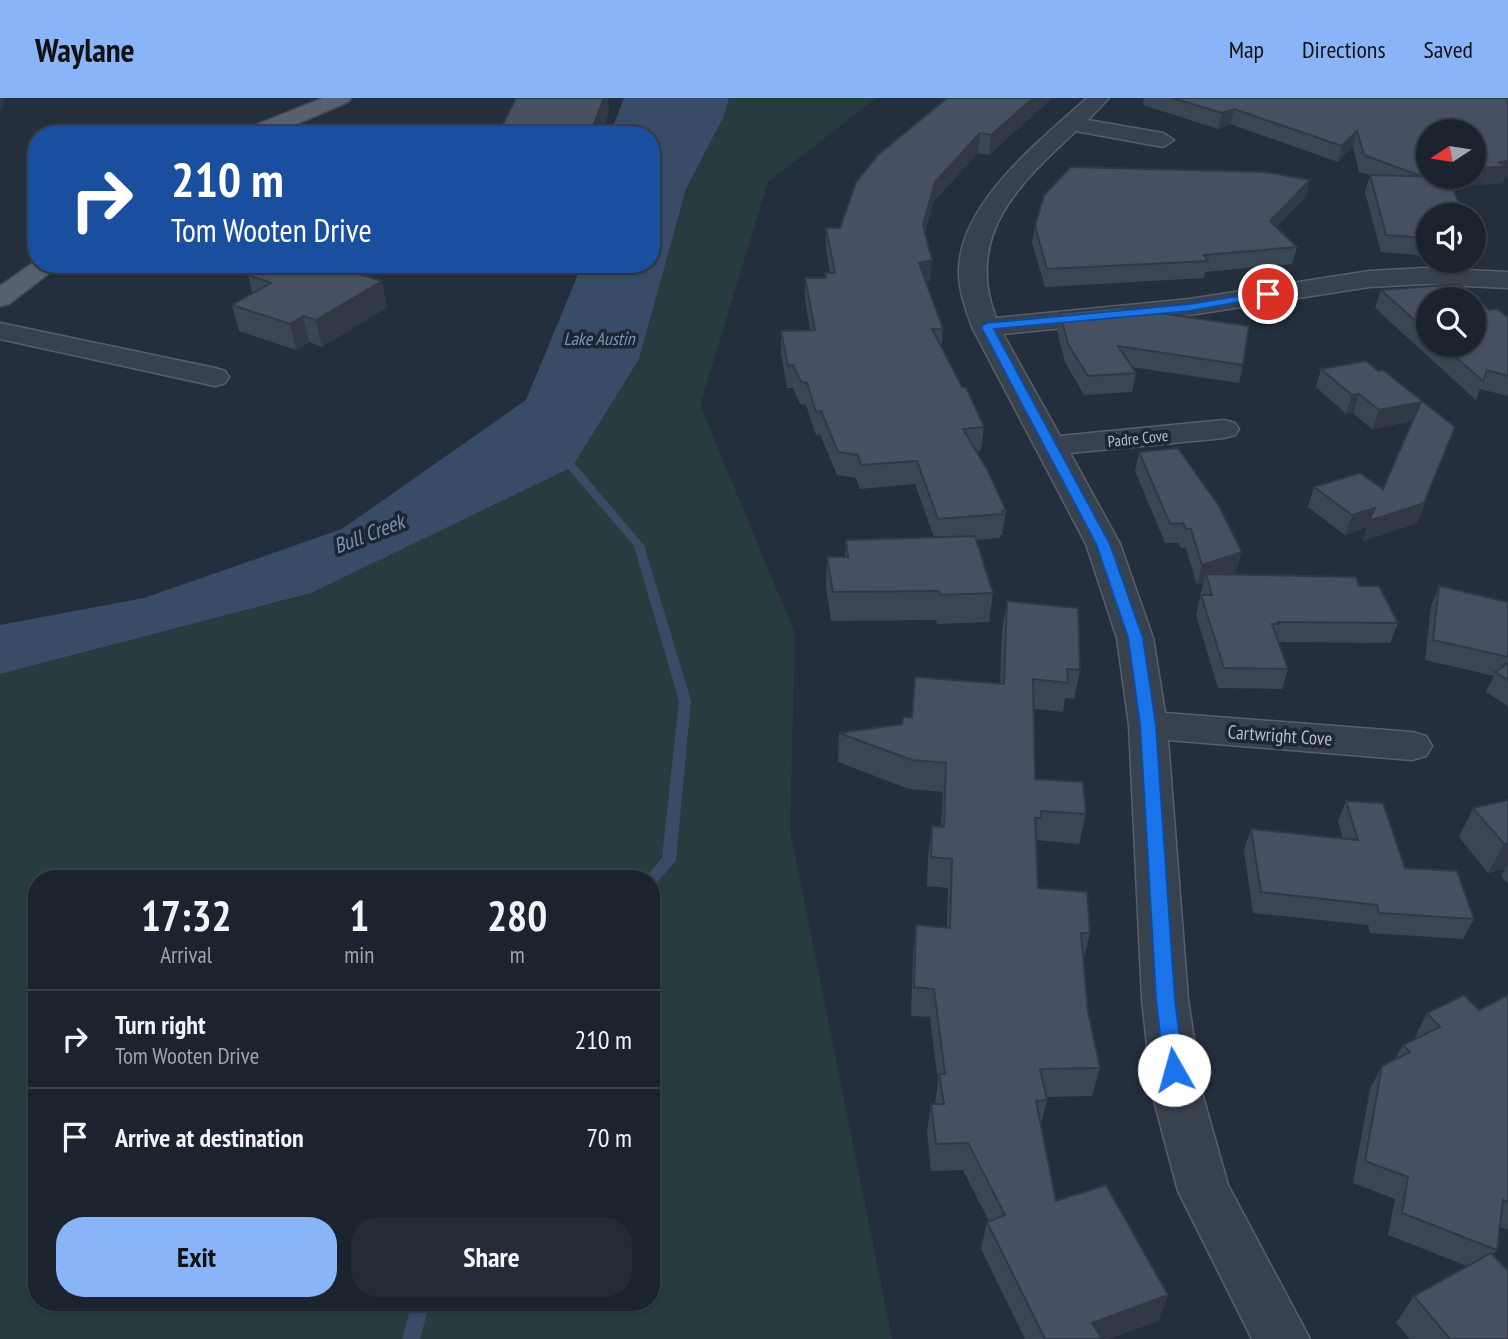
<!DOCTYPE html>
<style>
:root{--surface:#1b232e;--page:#242b36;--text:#f1f3f6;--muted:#a0a4aa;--line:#39404a;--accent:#8ab4f8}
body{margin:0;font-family:"PT Sans Narrow",sans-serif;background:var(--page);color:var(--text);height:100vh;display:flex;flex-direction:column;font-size:26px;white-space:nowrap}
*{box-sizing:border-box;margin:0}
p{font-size:23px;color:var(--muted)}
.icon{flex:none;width:38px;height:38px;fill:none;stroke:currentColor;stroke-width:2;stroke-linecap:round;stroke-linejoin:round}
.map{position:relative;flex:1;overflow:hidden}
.panel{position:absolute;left:28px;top:772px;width:632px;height:441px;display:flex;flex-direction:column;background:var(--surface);border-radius:28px;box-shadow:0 2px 5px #0004,0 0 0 2px var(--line)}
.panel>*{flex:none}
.banner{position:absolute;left:28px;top:28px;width:632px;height:147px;border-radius:28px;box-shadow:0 2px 5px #0004,0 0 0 2px var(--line);background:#1a4fa0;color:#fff;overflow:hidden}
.needle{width:46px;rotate:258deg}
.buttons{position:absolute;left:1416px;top:21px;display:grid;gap:14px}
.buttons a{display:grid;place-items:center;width:70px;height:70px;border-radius:50%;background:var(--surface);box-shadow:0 2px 5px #0004,0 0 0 2px var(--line);font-size:35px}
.pin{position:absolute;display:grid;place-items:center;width:60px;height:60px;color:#fff;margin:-30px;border:4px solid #fff;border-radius:50%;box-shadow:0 2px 7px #0007}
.me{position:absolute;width:77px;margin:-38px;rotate:353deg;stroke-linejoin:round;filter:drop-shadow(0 0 5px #0008)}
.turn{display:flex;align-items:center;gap:24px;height:147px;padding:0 28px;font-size:32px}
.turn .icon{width:91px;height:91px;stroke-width:2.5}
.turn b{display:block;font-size:49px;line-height:60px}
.eta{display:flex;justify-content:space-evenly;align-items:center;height:119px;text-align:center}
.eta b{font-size:42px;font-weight:600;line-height:49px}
.action{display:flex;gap:14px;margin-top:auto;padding:14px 28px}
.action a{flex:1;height:80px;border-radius:28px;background:var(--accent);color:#111;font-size:28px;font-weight:600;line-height:80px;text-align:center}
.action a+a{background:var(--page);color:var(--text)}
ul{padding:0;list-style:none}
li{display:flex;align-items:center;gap:21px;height:98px;padding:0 28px;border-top:2px solid var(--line)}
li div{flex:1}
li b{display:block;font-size:26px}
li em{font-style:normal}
header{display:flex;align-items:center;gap:42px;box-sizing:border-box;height:98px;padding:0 35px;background:var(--accent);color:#111}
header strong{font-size:33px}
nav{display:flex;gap:38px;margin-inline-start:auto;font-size:24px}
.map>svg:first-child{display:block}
</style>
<header>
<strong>Waylane</strong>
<nav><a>Map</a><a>Directions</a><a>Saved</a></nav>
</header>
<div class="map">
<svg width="1508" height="1241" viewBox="0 0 1508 1241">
<rect width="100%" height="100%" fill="#242f3e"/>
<path fill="#263c3f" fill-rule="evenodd" d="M729,0H876L768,84L700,307L795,536L790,732L892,1241H0V576L311,495L639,261L686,91L724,18ZM37,780H651V1204H37Z"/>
<polygon fill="#394c67" points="624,0 729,0 724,18 686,91 639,261 572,369 311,495 0,576 0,527 144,500 342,431 526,302 577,179 579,166 651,166 651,37 610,37"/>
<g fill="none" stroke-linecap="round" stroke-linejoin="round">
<g fill="#394c67" fill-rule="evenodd">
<polygon points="559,356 576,367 644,447 691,603 676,762 656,786 651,787 651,780 645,780 662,760 679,603 634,448 568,371 556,361 556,357"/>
<polygon points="412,1204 430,1204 420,1241 402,1241"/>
</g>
<g stroke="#565f6c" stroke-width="3">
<g id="minor">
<path d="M1087,0H1109L1088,22L1163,35L1174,42L1163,49L1076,33C1019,86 964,137 996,220L1190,201L1369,173L1425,170L1508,174V190L1425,186L1369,189L1190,217L1003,236L1060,338L1224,322L1235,325L1239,331L1235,337L1224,340L1070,355L1120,446L1153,540L1165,615L1412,634L1426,638L1432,648L1426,658L1412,662L1168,642L1188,901L1202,995L1228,1087L1310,1241H1252L1178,1093L1152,995L1142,901L1129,627L1117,540L1086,446L972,229C966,211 958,192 959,172C960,104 1041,42 1087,0Z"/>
<polygon points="0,225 215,270 225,273 229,279 225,285 215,288 0,241"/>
</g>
</g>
<g stroke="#414a57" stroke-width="3">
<g id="major">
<polygon points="323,0 351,0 348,4 271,37 240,37 243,32"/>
<polygon points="37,162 37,166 61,166 9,206 0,208 0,188"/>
</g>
</g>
<use href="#minor" fill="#38414e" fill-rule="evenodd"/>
<use href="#major" fill="#56606e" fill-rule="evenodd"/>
</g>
<g fill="#3b4654" fill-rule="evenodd">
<polygon points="1052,0 989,57 978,55 933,104 925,135 930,184 926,184 943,231 941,249 984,329 981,352 976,353 1006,413 1002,437 1000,437 1000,440 977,442 993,495 989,524 937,526 936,522 831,523 826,488 827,459 845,459 846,442 934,439 915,386 860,391 856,380 837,377 820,336 816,337 806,307 800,306 793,290 787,290 781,255 781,233 810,232 805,201 805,180 825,180 825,175 830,175 826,151 826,130 840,130 856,84"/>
<polygon points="1144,0 1508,0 1505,79 1503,85 1452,89 1461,110 1458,117 1428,117 1428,158 1381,154 1365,94 1370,77 1359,74 1353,48 1338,64 1230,26 1218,31 1143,7"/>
<polygon points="609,14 600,37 501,37 501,30"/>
<polygon points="1306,98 1276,129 1297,149 1292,166 1205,174 1204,180 1045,189 1032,145 1035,128"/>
<polygon points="248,177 387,209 322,249 309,244 296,252 239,233 232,207 252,195"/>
<path d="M1381,192L1489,212L1508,219V298L1480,291L1476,302L1375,210ZM1428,201L1474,247H1428Z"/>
<polygon points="1060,215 1243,267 1239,285 1131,269 1136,275 1132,294 1084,297 1065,264 1057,233"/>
<polygon points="1321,271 1378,273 1455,329 1417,425 1363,443 1367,429 1345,437 1308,409 1314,389 1383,391 1413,323 1372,331 1353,315 1346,316 1316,289"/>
<polygon points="1139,354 1236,474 1227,477 1359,488 1398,525 1390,545 1279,544 1288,571 1282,591 1218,590 1196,517 1203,485 1197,487 1186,450 1181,450 1178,445 1165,445 1135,373"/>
<polygon points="1439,488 1508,504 1508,608 1486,594 1494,578 1425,562 1431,508"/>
<polygon points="1007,503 1080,572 1074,601 1065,600 1063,614 1034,611 1035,681 1086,716 1079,746 1036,742 1038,790 1090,835 1083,863 1088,914 1100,970 1092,998 1046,999 1047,1002 1041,1026 1056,1103 1168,1197 1158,1223 1108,1241 1025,1241 981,1151 987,1124 989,1123 963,1072 931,1073 927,1034 931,1006 935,1006 938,983 930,919 911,918 913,856 916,827 947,830 948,790 927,788 928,757 932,728 941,729 943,694 909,691 838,664 839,635 902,626 911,620 915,579 1000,586 1002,532"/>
<polygon points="1508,702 1508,786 1501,778 1505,771 1488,775 1459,739 1473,710"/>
<polygon points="1346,703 1405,770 1474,821 1463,841 1370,835 1368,827 1253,815 1244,752 1251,731 1343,740 1338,723"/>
<polygon points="1508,897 1508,1132 1500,1129 1497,1152 1493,1157 1508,1241 1410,1241 1396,1225 1414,1198 1467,1168 1388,1137 1395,1101 1353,1085 1370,991 1382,968 1395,961 1403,947 1416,940 1415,939 1427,915 1479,912"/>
</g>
<g fill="#303945">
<polygon points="0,0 5,0 0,14"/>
<polygon points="604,0 608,0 609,14 600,37 591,37 591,33"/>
<polygon points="1033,0 1052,0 989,57 991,37"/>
<polygon points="1234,11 1230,26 1218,31 1222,15"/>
<polygon points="1357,33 1353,48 1338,64 1342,48"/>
<polygon points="980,35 978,55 933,104 921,148 923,127 935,84"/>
<polygon points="1508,63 1508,79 1505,79 1503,85 1413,93 1418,77 1428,76 1428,79 1474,79 1474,71 1498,64"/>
<polygon points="1310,82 1306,98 1266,140 1270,123"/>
<polygon points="932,162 930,184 917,186 919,165"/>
<polygon points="382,183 387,209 322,249 316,222"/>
<polygon points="303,218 309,244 296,252 290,226"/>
<polygon points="1359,296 1353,315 1346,316 1352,297"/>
<polygon points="1421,304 1414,323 1372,331 1379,312"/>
<polygon points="1455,329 1417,425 1363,443 1367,429 1345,437 1352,417 1375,410"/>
<polygon points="1242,454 1236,474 1208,483 1206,476 1203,485 1197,487 1202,467"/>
<polygon points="1508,745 1508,766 1505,771 1488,775 1504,746"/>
<polygon points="1168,1197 1158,1223 1108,1241 1087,1241 1092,1225"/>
</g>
<g fill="#455162" stroke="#303945" stroke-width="2">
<polygon points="516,0 604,0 591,33 501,30"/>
<polygon points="947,0 1033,0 991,37 980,35 935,84 923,127 932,162 919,165 943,231 932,231 962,289 966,289 984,329 963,331 988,373 1006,413 1002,413 1003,416 938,421 917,363 861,367 858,357 838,354 821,313 816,314 807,285 801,284 793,267 788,268 781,233 815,232 805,180 826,180 825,175 835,175 826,130 840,130 856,84 878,57"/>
<polygon points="1172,0 1508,0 1508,63 1498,64 1508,68 1474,71 1474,33 1428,33 1428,76 1418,77 1364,57 1357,33 1342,48 1234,11 1222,15"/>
<polygon points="1071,69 1266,74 1310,82 1270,123 1297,149 1204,157 1208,163 1047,171 1035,128 1044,97"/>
<polygon points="1370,77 1448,79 1461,110 1454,110 1457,117 1428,117 1428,140 1386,137"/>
<polygon points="268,166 327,166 382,183 316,222 303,218 290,226 232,207 271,185 248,177"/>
<polygon points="1459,186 1489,212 1497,211 1508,219 1508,278 1487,272 1483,283 1442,247 1474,247 1474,201 1428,201 1428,234 1381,192"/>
<polygon points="1119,209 1249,228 1243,267 1118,248 1136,275 1088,278 1068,246 1060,215"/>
<polygon points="1366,263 1378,273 1383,272 1455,329 1424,405 1369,423 1375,410 1352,417 1314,389 1360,375 1383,391 1421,304 1379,312 1359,296 1352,297 1321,271"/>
<polygon points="1178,350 1219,408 1242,454 1202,467 1191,431 1186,431 1183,425 1170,426 1139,354"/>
<polygon points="975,438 993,495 940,497 939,493 833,494 827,459 848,459 846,442"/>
<polygon points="1206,476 1356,479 1359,488 1379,488 1398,525 1278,524 1279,526 1272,526 1288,571 1224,570 1201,497 1212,497"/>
<polygon points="1439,488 1508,504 1508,559 1433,542"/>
<polygon points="1007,503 1078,510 1080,572 1067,571 1068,585 1033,581 1035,681 1083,684 1086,716 1041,713 1041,720 1035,720 1038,790 1087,794 1090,835 1081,835 1088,914 1100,970 1040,971 1047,1002 1036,1003 1056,1103 1106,1087 1168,1197 1092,1225 1102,1241 1045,1241 987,1124 1005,1117 968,1045 936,1046 931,1006 944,1006 939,976 945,976 934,891 914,889 916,827 950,830 952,761 931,759 932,728 944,729 946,665 912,662 839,635 902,626 903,619 912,620 915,579 1004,586"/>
<polygon points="1508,565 1508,582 1495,574"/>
<polygon points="1508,702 1508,745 1504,746 1473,710"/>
<polygon points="1346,703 1383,705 1405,770 1457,773 1474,821 1379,815 1377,807 1261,794 1251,731 1358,742"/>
<polygon points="1464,897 1479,912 1508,897 1508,1104 1503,1102 1497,1152 1402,1115 1408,1079 1365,1063 1382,968 1410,954 1403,947 1440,929 1427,915"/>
<polygon points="1491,1155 1508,1173 1508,1241 1450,1241 1414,1198"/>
</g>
<polygon fill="#1a73e8" stroke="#114b97" stroke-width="2" points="1268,193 1273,196 1272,198 1190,213 994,231 1110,446 1143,540 1156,627 1175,901 1184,972 1181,978 1174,980 1167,978 1164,972 1156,901 1140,627 1128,540 1096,446 981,229 986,225 1190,206"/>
<g text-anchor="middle" stroke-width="7" stroke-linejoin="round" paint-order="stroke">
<g font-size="16" fill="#b4bcc9" stroke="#1d2633">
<text transform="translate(1138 340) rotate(-6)" y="6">Padre Cove</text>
</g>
<g font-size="18" font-style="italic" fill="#7c92b1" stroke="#1d2633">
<text x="599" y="247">Lake Austin</text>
</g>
<g font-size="19" fill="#b4bcc9" stroke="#1d2633">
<text transform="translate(1280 637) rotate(4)" y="7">Cartwright Cove</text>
</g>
<g font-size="21" font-style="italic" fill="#7c92b1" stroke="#1d2633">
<text transform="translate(369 436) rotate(-21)" y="7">Bull Creek</text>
</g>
</g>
</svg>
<div class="buttons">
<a><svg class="needle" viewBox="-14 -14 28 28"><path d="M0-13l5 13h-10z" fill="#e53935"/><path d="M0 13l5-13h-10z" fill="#a0a4aa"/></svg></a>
<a><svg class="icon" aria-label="sound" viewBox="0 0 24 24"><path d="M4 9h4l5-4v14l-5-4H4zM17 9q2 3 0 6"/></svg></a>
<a><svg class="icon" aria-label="search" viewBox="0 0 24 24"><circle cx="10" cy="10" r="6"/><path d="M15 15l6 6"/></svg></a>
</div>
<div class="pin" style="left:1268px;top:196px;background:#d93025"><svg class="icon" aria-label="arrive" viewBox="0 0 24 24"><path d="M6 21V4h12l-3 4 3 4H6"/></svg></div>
<svg class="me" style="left:1174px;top:972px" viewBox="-20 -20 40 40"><circle r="19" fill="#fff"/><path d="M0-13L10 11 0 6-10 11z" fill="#1a73e8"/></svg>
<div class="banner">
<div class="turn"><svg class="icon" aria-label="right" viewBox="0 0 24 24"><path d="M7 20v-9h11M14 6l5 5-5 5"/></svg><div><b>210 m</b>Tom Wooten Drive</div></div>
</div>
<section class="panel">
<div class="eta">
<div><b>17:32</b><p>Arrival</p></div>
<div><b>1</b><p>min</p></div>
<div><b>280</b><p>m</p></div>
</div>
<ul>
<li><svg class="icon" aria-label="right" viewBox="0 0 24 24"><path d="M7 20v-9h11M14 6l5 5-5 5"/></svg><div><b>Turn right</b><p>Tom Wooten Drive</p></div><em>210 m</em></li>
<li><svg class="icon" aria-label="arrive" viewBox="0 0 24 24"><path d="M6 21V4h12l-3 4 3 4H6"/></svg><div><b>Arrive at destination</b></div><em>70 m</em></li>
</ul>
<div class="action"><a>Exit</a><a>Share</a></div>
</section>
</div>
